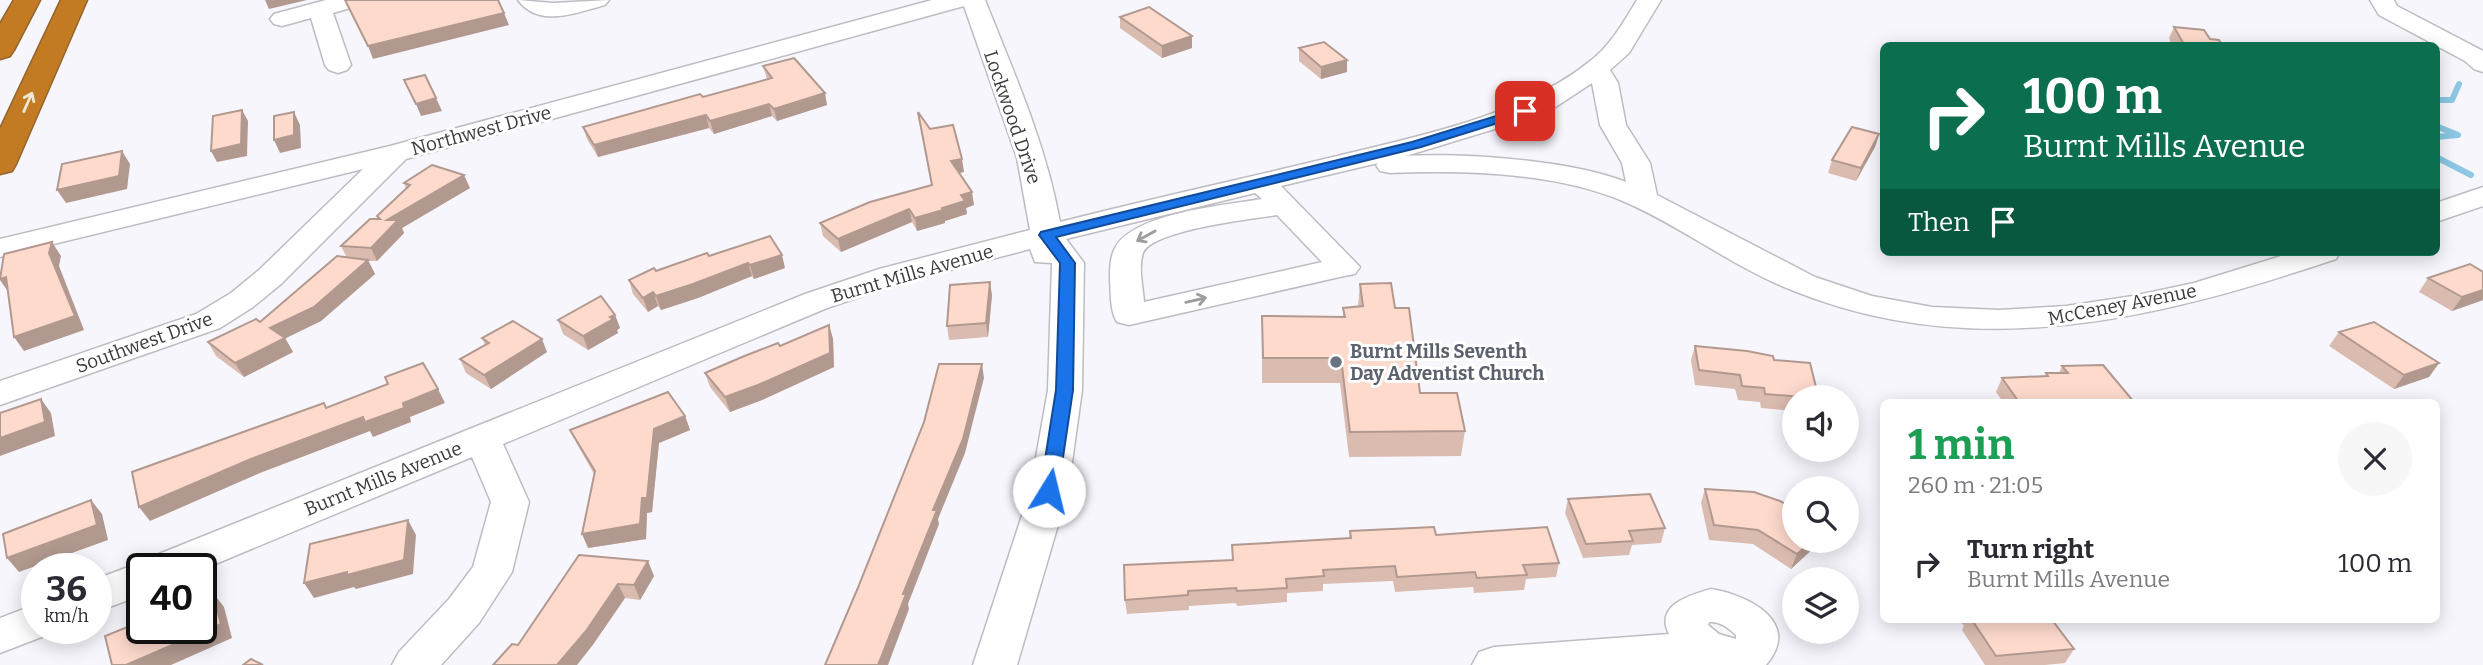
<!DOCTYPE html>
<meta charset="utf-8">
<style>
:root{--surface:#fff;--page:#f7f7f7;--text:#2b2b33;--muted:#7c7c81}
body{margin:0;font-family:Bitter,serif;background:var(--page);color:var(--text);height:100vh;display:flex;flex-direction:column;font-size:26px;white-space:nowrap}
*{box-sizing:border-box;margin:0}
p{font-size:23px;color:var(--muted)}
.icon{flex:none;width:38px;height:38px;fill:none;stroke:currentColor;stroke-width:2;stroke-linecap:round;stroke-linejoin:round}
.map{position:relative;flex:1;overflow:hidden}
.drawer{position:absolute;left:1880px;top:399px;width:560px;height:224px;display:flex;flex-direction:column;background:var(--surface);border-radius:10px;box-shadow:0 4px 18px #0003}
.drawer>*{flex:none}
.hud{position:absolute;left:1880px;top:42px;width:560px;height:214px;border-radius:10px;box-shadow:0 4px 18px #0003;background:#0b6e4f;color:#fff;overflow:hidden}
.tools{position:absolute;left:1782px;top:385px;display:grid;gap:14px}
.tools a{display:grid;place-items:center;width:77px;height:77px;border-radius:50%;background:var(--surface);box-shadow:0 4px 18px #0003;font-size:35px}
.speed{position:absolute;left:21px;top:553px;display:flex;gap:14px;font-size:35px;font-weight:700;text-align:center}
.speed>*{display:grid;place-content:center;width:91px;height:91px;border-radius:50%;background:var(--surface);box-shadow:0 4px 18px #0003;line-height:1}
.speed small{font-size:18px;font-weight:400}
.speed .limit{border:4px solid #111;border-radius:10px;background:#fff;color:#111}
.pin{position:absolute;display:grid;place-items:center;width:60px;height:60px;color:#fff;margin:-30px;border-radius:14px;box-shadow:0 4px 10px #0006}
.me{position:absolute;width:77px;margin:-38px;rotate:9deg;stroke-linejoin:round;filter:drop-shadow(0 0 5px #0008)}
.turn{display:flex;align-items:center;gap:24px;height:147px;padding:0 28px;font-size:32px}
.turn .icon{width:91px;height:91px;stroke-width:2.5}
.turn b{display:block;font-size:49px;line-height:60px}
.then{display:flex;align-items:center;height:66px;padding:0 28px;background:#0003;gap:14px;font-size:26px}
.round{display:grid;place-items:center;flex:none;width:74px;height:74px;border-radius:37px;background:var(--page)}
.headline{display:flex;align-items:center;justify-content:space-between;height:119px;padding:0 28px}
h1{font-size:42px;font-weight:700;line-height:52px;color:#1e9e55}
ul{padding:0;list-style:none}
li{display:flex;align-items:center;gap:21px;height:91px;padding:0 28px}
li div{flex:1}
li b{display:block;font-size:26px}
li em{font-style:normal}
.map>svg:first-child{display:block}
</style>
<div class="map">
<svg width="2483" height="665" viewBox="0 0 2483 665">
<rect width="100%" height="100%" fill="#f7f6fd"/>
<g fill="none" stroke-linecap="round" stroke-linejoin="round">
<g stroke="#8cc8e3" stroke-width="6">
<polyline points="2436,100 2452,100 2459,84"/>
<polyline points="2436,126 2458,135 2436,137"/>
<polyline points="2436,157 2471,175"/>
</g>
<g stroke="#bdbcc2" stroke-width="3">
<g id="minor">
<polygon points="326,0 365,0 361,5 333,13 351,65 347,70 338,73 329,70 325,65 311,18 282,26 274,24 270,19 274,14"/>
<path d="M518,0L553,3L609,0L605,5C578,12 539,29 518,0Z"/>
<path d="M932,0H985C1014,73 1046,144 1060,222C1150,199 1242,179 1333,157C1416,137 1522,116 1589,62C1611,45 1623,23 1637,0H1661L1629,53L1610,70L1618,83L1626,125L1650,163L1657,195L1815,277L1872,296L1932,307L1999,310L2066,306L2133,296L2194,283L2294,252H2340L2336,259C2157,319 1976,364 1794,291C1734,268 1683,227 1625,202C1557,172 1463,170 1390,173L1380,171L1376,165L1378,163L1281,186L1360,267L1355,274L1344,276L1129,325L1117,322C1110,311 1111,294 1110,280C1110,270 1110,257 1115,248C1133,213 1226,205 1262,199L1255,193L1066,239L1084,263L1082,390L1068,491L1017,665H973L1030,491L1048,390L1052,263L1035,262L1030,249L901,283L827,308L503,444L529,502L512,572L479,623L441,665H392L399,652L449,599L473,567L491,502L472,457L201,570L142,569V595L96,612V579L142,562L146,564L149,558L805,294L879,269L1030,230L1017,158L964,6L406,159L281,284L253,307L220,328L0,405V381L196,314L231,293L259,270L363,169L0,257V239L390,146ZM1592,83L1600,125L1622,163L1626,182C1569,160 1467,153 1406,156L1534,117L1554,108ZM1277,215L1322,262L1144,302C1143,287 1138,267 1143,253C1152,230 1252,219 1277,215Z"/>
<polygon points="2370,0 2394,0 2397,6 2483,51 2483,72 2474,69 2465,61 2379,15"/>
<polygon points="2483,187 2483,206 2436,222 2436,203"/>
<path d="M1711,589C1748,595 1803,622 1766,665H1472L1479,652L1494,647L1669,634C1654,605 1690,595 1711,589ZM1709,622C1719,621 1728,627 1736,635V639L1719,634L1708,625Z"/>
<polygon points="37,604 37,628 54,628 52,633 0,653 0,618"/>
</g>
</g>
<g stroke="#93652c" stroke-width="3">
<g id="highway">
<polygon points="14,0 40,0 14,50 10,56 0,59 0,24"/>
<polygon points="61,0 87,0 16,164 12,171 0,174 0,129"/>
</g>
</g>
<use href="#minor" fill="#fff" fill-rule="evenodd"/>
<use href="#highway" fill="#c27b22" fill-rule="evenodd"/>
</g>
<g fill="#dabbb0">
<polygon points="1120,17 1192,48 1162,58 1120,28"/>
<polygon points="2174,27 2210,39 2223,46 2172,46 2169,38"/>
<polygon points="1299,48 1347,72 1321,79 1299,61"/>
<polygon points="763,66 827,105 777,121 772,116 714,134 709,128 598,157 587,139 583,127 703,97 767,79"/>
<polygon points="930,129 964,172 959,173 974,205 966,208 967,214 945,221 945,223 917,231 912,222 841,252 823,236 820,223 932,186"/>
<polygon points="1879,134 1875,147 1856,181 1828,173 1832,160"/>
<polygon points="404,183 470,188 402,228 404,233 377,261 368,261 375,274 321,321 285,338 293,352 244,377 216,356 208,342 260,322 347,258 341,246 379,219 377,216 406,188"/>
<polygon points="709,256 785,268 754,279 752,276 698,298 661,310 658,306 648,312 633,294 629,280"/>
<polygon points="2483,272 2483,300 2452,311 2419,292 2428,278"/>
<polygon points="1360,284 1395,308 1420,393 1465,431 1461,456 1349,457 1340,383 1262,383 1262,316 1343,317 1343,308 1358,306"/>
<polygon points="992,295 988,337 949,340 947,326"/>
<polygon points="615,315 620,328 617,330 618,333 588,350 563,334 558,320"/>
<polygon points="829,325 833,339 834,367 762,400 730,412 710,387 705,373 780,346"/>
<polygon points="2339,332 2439,363 2429,377 2394,389 2329,346"/>
<polygon points="482,338 547,352 491,389 466,373 460,359 485,345"/>
<polygon points="1695,346 1774,360 1818,395 1818,397 1794,397 1794,411 1761,408 1760,402 1738,400 1735,389 1695,385 1691,360"/>
<polygon points="2062,366 2134,402 2003,402 1996,392 2002,378 2045,376 2046,373 2059,373"/>
<polygon points="685,416 690,430 659,443 652,512 647,513 646,539 588,548 594,474 577,444 570,430"/>
<polygon points="1705,489 1794,541 1820,541 1819,543 1791,569 1753,544 1709,540 1701,503"/>
<polygon points="1568,499 1665,528 1661,543 1632,545 1629,555 1583,558 1565,513"/>
<polygon points="1350,531 1436,535 1559,563 1556,577 1526,579 1524,590 1474,593 1473,587 1395,592 1393,581 1323,584 1323,591 1287,593 1287,602 1237,606 1236,603 1189,606 1189,610 1127,614 1125,600 1232,560 1232,545 1349,539"/>
<polygon points="579,555 654,576 640,600 625,598 592,646"/>
<polygon points="1959,620 2052,620 2074,649 2065,663 2045,665 1985,665 1962,630 1964,626"/>
</g>
<g fill="#b29990">
<polygon points="265,0 307,0 269,9"/>
<polygon points="504,13 509,25 373,59 368,46"/>
<polygon points="1192,36 1192,48 1162,58 1162,46"/>
<polygon points="1347,60 1347,72 1321,79 1321,67"/>
<polygon points="825,93 827,105 777,121 774,109"/>
<polygon points="436,98 442,111 421,116 416,104"/>
<polygon points="769,104 772,116 714,134 710,121"/>
<polygon points="242,110 248,121 247,156 217,162 211,151"/>
<polygon points="294,112 300,125 301,148 280,153 274,140"/>
<polygon points="706,115 709,128 598,157 594,145"/>
<polygon points="1879,134 1875,147 1856,181 1861,168"/>
<polygon points="122,151 130,164 127,189 66,203 57,190"/>
<polygon points="962,159 964,172 953,174 951,161"/>
<polygon points="464,175 470,188 402,228 404,233 377,261 371,248 387,220"/>
<polygon points="972,192 974,205 966,208 967,214 945,221 945,223 917,231 915,218 942,208 961,195"/>
<polygon points="909,209 912,222 841,252 838,239"/>
<polygon points="52,242 61,256 59,266 84,330 24,351 14,337 49,253"/>
<polygon points="782,255 785,268 754,279 750,265"/>
<polygon points="368,260 375,274 321,321 278,342 270,328"/>
<polygon points="748,263 752,276 698,298 661,310 656,296"/>
<polygon points="6,277 9,293 0,280 0,279"/>
<polygon points="990,282 992,295 988,337 986,323"/>
<polygon points="2483,290 2483,300 2452,311 2462,297"/>
<polygon points="653,292 658,306 648,312 643,298"/>
<polygon points="615,315 620,328 617,330 618,333 588,350 583,336"/>
<polygon points="829,325 833,339 834,367 762,400 730,412 725,397"/>
<polygon points="285,338 293,352 244,377 235,363"/>
<polygon points="542,339 547,352 491,389 484,375"/>
<polygon points="2439,363 2429,377 2394,389 2404,375"/>
<polygon points="982,364 984,378 965,453 938,519 939,524 908,604 909,609 888,665 878,665 933,510"/>
<polygon points="438,389 445,403 410,417 411,422 373,437 370,431 260,473 150,521 139,507 251,459"/>
<polygon points="41,399 51,413 55,436 0,456 0,438"/>
<polygon points="685,416 690,430 659,443 652,512 647,513 646,539 588,548 582,534 654,429"/>
<polygon points="91,500 102,514 108,540 19,572 7,558"/>
<polygon points="408,520 416,535 413,574 356,589 354,587 314,598 304,583"/>
<polygon points="1812,541 1820,541 1819,543 1791,569 1797,554"/>
<polygon points="648,561 654,576 640,600 634,585"/>
<polygon points="618,584 625,598 592,646 577,665 557,665"/>
<polygon points="213,593 224,607 232,638 171,665 126,665"/>
</g>
<g fill="#fedacd" stroke="#b29990" stroke-width="2">
<polygon points="345,0 498,0 504,13 368,46"/>
<polygon points="1149,7 1192,36 1162,46 1120,17"/>
<polygon points="2174,27 2204,30 2210,39 2219,40 2223,46 2185,46"/>
<polygon points="1324,42 1347,60 1321,67 1299,48"/>
<polygon points="794,58 825,93 774,109 769,104 710,121 706,115 594,145 583,127 700,94 703,97 772,78 763,66"/>
<polygon points="425,75 436,98 416,104 404,80"/>
<polygon points="242,110 241,144 211,151 213,116"/>
<polygon points="294,112 294,135 274,140 274,116"/>
<polygon points="918,112 930,129 953,125 962,159 951,161 972,192 961,195 965,201 942,208 943,210 915,218 909,209 838,239 820,223 870,202 932,185"/>
<polygon points="1852,127 1879,134 1861,168 1832,160"/>
<polygon points="122,151 119,176 57,190 62,164"/>
<polygon points="432,165 464,175 387,220 398,220 371,248 341,246 370,219 380,219 377,216 410,185 404,183"/>
<polygon points="770,236 782,255 750,265 748,263 693,284 656,296 653,292 643,298 629,280 654,268 656,271 707,253 709,256"/>
<polygon points="52,242 49,253 75,316 14,337 6,277 0,279 4,254"/>
<polygon points="337,256 368,260 314,307 270,328 285,338 235,363 208,342 256,319 260,322"/>
<polygon points="2470,264 2483,272 2483,290 2462,297 2428,278"/>
<polygon points="990,282 986,323 947,326 950,285"/>
<polygon points="1391,283 1395,308 1409,308 1420,393 1457,393 1465,431 1350,432 1341,358 1263,358 1262,316 1345,317 1343,308 1363,306 1360,284"/>
<polygon points="601,296 615,315 610,317 613,319 583,336 558,320"/>
<polygon points="513,321 542,339 484,375 460,359 489,343 482,338"/>
<polygon points="2374,322 2439,363 2404,375 2339,332"/>
<polygon points="829,325 830,353 758,385 725,397 705,373 742,357 778,343 780,346"/>
<polygon points="1695,346 1747,351 1773,356 1774,360 1810,363 1818,395 1803,394 1803,397 1765,394 1764,388 1742,386 1740,375 1699,370"/>
<polygon points="423,363 438,389 403,403 404,408 365,422 363,417 251,459 139,507 132,472 324,403 326,408 388,384 385,377"/>
<polygon points="939,364 982,364 963,439 933,510 937,510 903,594 906,594 878,665 825,665 857,590 924,422"/>
<polygon points="2103,365 2134,402 2019,402 2002,378 2048,376 2046,373 2068,373 2062,366"/>
<polygon points="668,392 685,416 654,429 647,498 642,498 640,524 582,534 595,471 570,430"/>
<polygon points="41,399 45,422 0,438 0,413"/>
<polygon points="1705,489 1754,492 1780,501 1794,509 1794,541 1812,541 1797,554 1758,530 1714,525"/>
<polygon points="1650,494 1665,528 1629,531 1633,541 1586,544 1568,499"/>
<polygon points="91,500 97,525 7,558 3,534"/>
<polygon points="408,520 404,560 347,575 347,572 304,583 310,544"/>
<polygon points="1434,527 1436,535 1547,527 1559,563 1523,565 1527,575 1477,578 1475,572 1397,577 1395,566 1323,570 1324,576 1286,579 1287,588 1237,591 1236,588 1188,591 1188,595 1125,600 1124,565 1233,560 1232,545 1351,538 1350,531"/>
<polygon points="579,555 648,561 634,585 618,584 586,631 557,665 493,665 512,644 518,645"/>
<polygon points="213,593 221,624 126,665 112,665 105,636 142,621 142,628 201,628 201,597"/>
<polygon points="1972,620 2052,620 2074,649 1996,656"/>
<polygon points="251,659 263,665 243,665"/>
</g>
<defs><path id="oneway-shaft" d="M-6 0H5M1.5-3L5.5 0L1.5 3" fill="none" stroke-width="1.6" stroke-linecap="round" stroke-linejoin="round" transform="scale(1.75)"/></defs>
<use stroke="#f3e5d3" href="#oneway-shaft" transform="translate(28 102) rotate(-66)"/>
<g stroke="#9d9d9e">
<use href="#oneway-shaft" transform="translate(1146 236) rotate(151)"/>
<use href="#oneway-shaft" transform="translate(1196 300) rotate(-13)"/>
</g>
<polygon fill="#1a73e8" stroke="#114b97" stroke-width="2" points="1525,107 1532,111 1530,113 1421,147 1056,237 1075,263 1073,390 1058,491 1056,496 1043,496 1040,491 1056,390 1060,263 1039,235 1041,232 1412,142"/>
<circle fill="#6b7280" stroke="#fff" stroke-width="2.5" cx="1336" cy="362" r="7"/>
<g text-anchor="middle" stroke-width="6" stroke-linejoin="round" paint-order="stroke">
<g font-size="19" fill="#3b3b3e" stroke="#fff">
<text transform="translate(1013 117) rotate(71)" y="7">Lockwood Drive</text>
<text transform="translate(481 130) rotate(-15)" y="7">Northwest Drive</text>
<text transform="translate(912 273) rotate(-16)" y="7">Burnt Mills Avenue</text>
<text transform="translate(2122 304) rotate(-11)" y="7">McCeney Avenue</text>
<text transform="translate(144 342) rotate(-20)" y="7">Southwest Drive</text>
<text transform="translate(383 478) rotate(-22)" y="7">Burnt Mills Avenue</text>
</g>
<g font-size="19" font-weight="bold" fill="#5b616d" stroke="#fff" text-anchor="start">
<text x="1350" y="358">Burnt Mills Seventh<tspan x="1350" dy="22">Day Adventist Church</tspan></text>
</g>
</g>
</svg>
<div class="tools">
<a><svg class="icon" aria-label="sound" viewBox="0 0 24 24"><path d="M4 9h4l5-4v14l-5-4H4zM17 9q2 3 0 6"/></svg></a>
<a><svg class="icon" aria-label="search" viewBox="0 0 24 24"><circle cx="10" cy="10" r="6"/><path d="M15 15l6 6"/></svg></a>
<a><svg class="icon" aria-label="layers" viewBox="0 0 24 24"><path d="M12 4l9 5-9 5-9-5zM3 14l9 5 9-5"/></svg></a>
</div>
<div class="speed"><div>36<small>km/h</small></div><div class="limit">40</div></div>
<div class="pin" style="left:1525px;top:111px;background:#d93025"><svg class="icon" aria-label="arrive" viewBox="0 0 24 24"><path d="M6 21V4h12l-3 4 3 4H6"/></svg></div>
<svg class="me" style="left:1049px;top:491px" viewBox="-20 -20 40 40"><circle r="19" fill="#fff"/><path d="M0-13L10 11 0 6-10 11z" fill="#1a73e8"/></svg>
<div class="hud">
<div class="turn"><svg class="icon" aria-label="right" viewBox="0 0 24 24"><path d="M7 20v-9h11M14 6l5 5-5 5"/></svg><div><b>100 m</b>Burnt Mills Avenue</div></div>
<div class="then">Then<svg class="icon" aria-label="arrive" viewBox="0 0 24 24"><path d="M6 21V4h12l-3 4 3 4H6"/></svg></div>
</div>
<section class="drawer">
<div class="headline"><div><h1>1 min</h1><p>260 m · 21:05</p></div><a class="round"><svg class="icon" aria-label="close" viewBox="0 0 24 24"><path d="M6 6l12 12M18 6L6 18"/></svg></a></div>
<ul>
<li><svg class="icon" aria-label="right" viewBox="0 0 24 24"><path d="M7 20v-9h11M14 6l5 5-5 5"/></svg><div><b>Turn right</b><p>Burnt Mills Avenue</p></div><em>100 m</em></li>
</ul>
</section>
</div>
